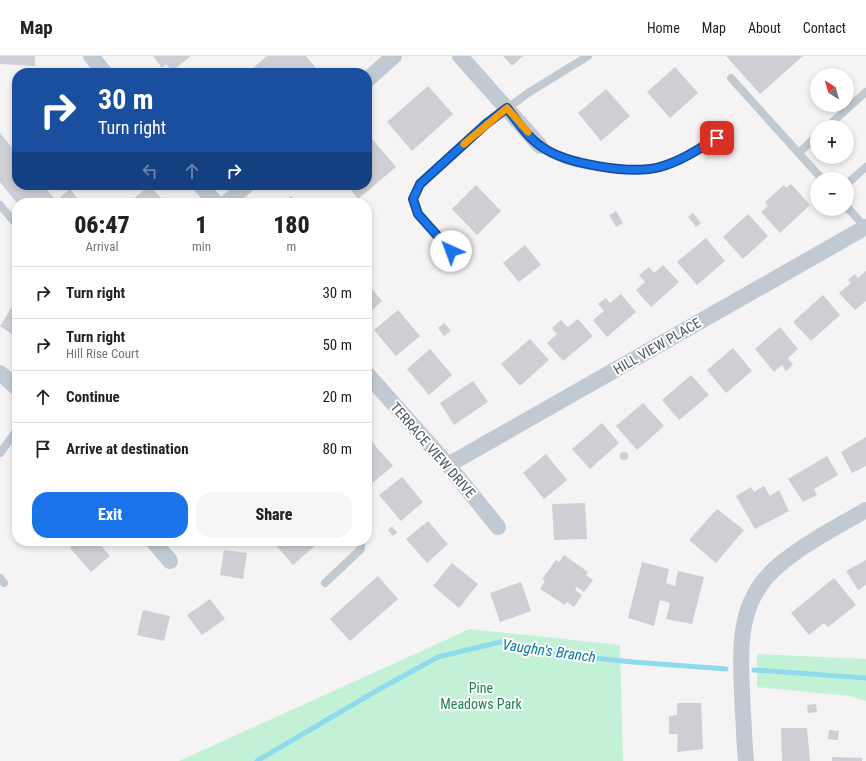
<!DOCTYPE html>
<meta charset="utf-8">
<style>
:root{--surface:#fff;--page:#f6f6f6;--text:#222;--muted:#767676;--line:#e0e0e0;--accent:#1a73e8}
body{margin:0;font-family:"Roboto Condensed",sans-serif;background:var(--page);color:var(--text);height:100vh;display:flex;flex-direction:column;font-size:15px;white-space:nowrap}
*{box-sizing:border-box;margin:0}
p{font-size:13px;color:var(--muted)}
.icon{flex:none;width:22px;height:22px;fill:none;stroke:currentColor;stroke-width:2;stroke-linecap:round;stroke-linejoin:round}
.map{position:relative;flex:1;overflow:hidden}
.panel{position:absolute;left:12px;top:142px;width:360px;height:348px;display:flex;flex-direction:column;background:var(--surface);border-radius:16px;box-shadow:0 2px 6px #0003}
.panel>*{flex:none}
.top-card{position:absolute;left:12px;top:12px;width:360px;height:122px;border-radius:16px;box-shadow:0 2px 6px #0003;background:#1a4fa0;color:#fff;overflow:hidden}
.needle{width:26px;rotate:323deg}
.fabs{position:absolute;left:810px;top:12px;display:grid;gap:8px}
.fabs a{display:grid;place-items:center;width:44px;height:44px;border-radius:50%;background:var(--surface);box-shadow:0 2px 6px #0003;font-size:20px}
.pin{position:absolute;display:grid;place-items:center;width:34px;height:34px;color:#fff;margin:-17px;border-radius:8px;box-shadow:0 2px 6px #0006}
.me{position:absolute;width:44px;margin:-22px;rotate:317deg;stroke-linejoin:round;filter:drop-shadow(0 0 3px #0008)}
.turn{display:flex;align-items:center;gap:14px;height:84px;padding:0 20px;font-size:18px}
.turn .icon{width:52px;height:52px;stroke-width:2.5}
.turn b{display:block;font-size:28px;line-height:34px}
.lanes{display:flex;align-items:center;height:38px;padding:0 20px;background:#0003;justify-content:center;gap:20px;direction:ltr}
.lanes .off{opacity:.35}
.eta{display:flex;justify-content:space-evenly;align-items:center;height:68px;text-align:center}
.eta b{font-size:24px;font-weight:800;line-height:28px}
.primary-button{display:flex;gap:8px;margin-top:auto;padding:8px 20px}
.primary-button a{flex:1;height:46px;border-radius:16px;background:var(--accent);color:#fff;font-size:16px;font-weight:800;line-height:46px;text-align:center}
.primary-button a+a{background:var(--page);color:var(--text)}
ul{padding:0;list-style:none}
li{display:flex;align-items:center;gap:12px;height:52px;padding:0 20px;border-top:1px solid var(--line)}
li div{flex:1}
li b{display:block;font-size:15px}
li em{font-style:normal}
header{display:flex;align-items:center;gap:24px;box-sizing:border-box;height:56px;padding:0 20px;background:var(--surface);border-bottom:1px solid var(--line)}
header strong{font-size:19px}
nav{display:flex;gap:22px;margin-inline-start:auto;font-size:14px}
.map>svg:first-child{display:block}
</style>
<header>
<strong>Map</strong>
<nav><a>Home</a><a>Map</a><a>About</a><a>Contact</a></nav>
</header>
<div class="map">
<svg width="866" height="705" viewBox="0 0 866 705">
<rect width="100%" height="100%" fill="#f5f3f3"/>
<g fill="#c3f1d5">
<polygon points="470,573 620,589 623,705 179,705"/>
<polygon points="757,598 866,603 866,645 849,640 757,631"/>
</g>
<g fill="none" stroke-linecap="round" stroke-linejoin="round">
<g stroke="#90daee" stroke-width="5">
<polyline points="754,614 866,622"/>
<polyline points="257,705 376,635 438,601 500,586 565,599 633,606 726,613"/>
</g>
</g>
<g fill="#cdcfd5">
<polygon points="0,0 35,0 35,10 0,8"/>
<polygon points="153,0 191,0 172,15 166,8 162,12"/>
<polygon points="267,0 306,0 316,12 311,17 247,17"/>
<polygon points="503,0 523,0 512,10"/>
<polygon points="726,0 803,0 760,38"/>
<polygon points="675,11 698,37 670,62 647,36"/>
<polygon points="428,30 453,58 412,95 387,66"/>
<polygon points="606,33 630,60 601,85 578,57"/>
<polygon points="0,77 17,98 17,129 43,129 55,143 50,147 17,147 0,126"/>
<polygon points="371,82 396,111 358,143 347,129 367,129 367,85"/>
<polygon points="791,128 810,149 780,177 761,156 768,150 765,146 784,129 786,132"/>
<polygon points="149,129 166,147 129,147"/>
<polygon points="476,129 501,155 477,179 452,153"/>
<polygon points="70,133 81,147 65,147 60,141"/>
<polygon points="291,140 297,147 284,147"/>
<polygon points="616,155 623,167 616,171 609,159"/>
<polygon points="693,157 701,167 696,171 688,161"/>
<polygon points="748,158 768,180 743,203 723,181"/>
<polygon points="706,182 725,205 697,229 677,206"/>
<polygon points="525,189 541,209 519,226 503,207"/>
<polygon points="663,209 679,226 651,251 636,234 645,226 639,219 649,211 654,217"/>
<polygon points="866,215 866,245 855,254 839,237 851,227 848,224 855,218 858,222"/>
<polygon points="367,227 382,245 367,259"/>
<polygon points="621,238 636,256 607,281 593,264 604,255 598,248 606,242 610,247"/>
<polygon points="823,239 840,259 811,285 793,266"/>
<polygon points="15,246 17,247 17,282 0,270"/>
<polygon points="398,254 420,280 396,300 374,274"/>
<polygon points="578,263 593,280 563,305 547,287 557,278 552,272 561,264 568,271"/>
<polygon points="444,267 451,275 444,280 438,272"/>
<polygon points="780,271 798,293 788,302 793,309 786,315 782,309 774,316 755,293"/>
<polygon points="530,283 549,304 520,330 501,308"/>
<polygon points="733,292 752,315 726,337 707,314"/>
<polygon points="430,293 452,319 429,339 407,313"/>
<polygon points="691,319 709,339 679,364 662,344"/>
<polygon points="473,325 488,346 454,369 440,347"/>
<polygon points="643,347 664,370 637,394 616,370"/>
<polygon points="602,367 619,387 590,413 572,393"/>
<polygon points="866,381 866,410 852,417 841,396"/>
<polygon points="371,385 393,410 371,428 367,423 367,388"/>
<circle cx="624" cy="400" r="4"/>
<polygon points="546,398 567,424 544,443 523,417"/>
<polygon points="827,400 838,419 814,433 817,439 803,446 788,423"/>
<polygon points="402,421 423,446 401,465 379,439"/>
<polygon points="764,430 770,440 779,434 789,455 755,473 736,440 751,431 754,436"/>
<polygon points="585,447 587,483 554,484 552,448"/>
<polygon points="717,453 744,474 716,507 689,484"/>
<polygon points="428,465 448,488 427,507 406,483"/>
<polygon points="392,470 397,477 393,480 388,474"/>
<polygon points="77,485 97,485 110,500 91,516 70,492"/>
<polygon points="272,485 314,485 317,488 293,509"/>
<polygon points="224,494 247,497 243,523 220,519"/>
<polygon points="564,499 588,516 586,519 593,524 584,536 577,531 575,534 582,539 574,551 567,546 565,549 540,533 545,525 542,523 556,504 559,506"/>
<polygon points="866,504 866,529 858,534 846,515"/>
<polygon points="642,506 669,513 666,527 675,530 678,515 704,521 692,568 666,563 670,547 660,544 654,570 628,562"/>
<polygon points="452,507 478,528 459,552 433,530"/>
<polygon points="378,520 398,543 350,585 330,563"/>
<polygon points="834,522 856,549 828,571 824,567 809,579 791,557"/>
<polygon points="521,526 531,555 500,566 490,537"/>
<polygon points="210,543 225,563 202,579 187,559"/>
<polygon points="143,554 170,560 164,585 137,579"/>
<polygon points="677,647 701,647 703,693 677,696 678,678 669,678 669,660 677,659"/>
<polygon points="816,648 817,656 808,657 807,649"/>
<polygon points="781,672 807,672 810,705 782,705"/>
<polygon points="829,674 839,675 838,684 828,683"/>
<polygon points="832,701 862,702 862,705 832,705"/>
</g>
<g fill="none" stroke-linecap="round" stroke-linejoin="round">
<g stroke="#c1cad2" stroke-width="8">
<polyline points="731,22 822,123"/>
<polyline points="827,71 866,36"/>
<path d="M540,90C551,97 562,104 575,107C595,111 641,116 660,110C681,104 699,93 717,82"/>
<polyline points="799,97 817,80"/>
<polyline points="847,128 866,111"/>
<polyline points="0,149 17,169"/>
<polyline points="847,151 865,171"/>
<polyline points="451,195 419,158 413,143 420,128 486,68 528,37 588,0"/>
<polyline points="0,397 17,374"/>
<polyline points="0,522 4,527"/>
<polyline points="325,527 361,493 361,485"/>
</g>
<g stroke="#c1cad2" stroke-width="16">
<polyline points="91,0 105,17"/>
<polyline points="460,0 540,90"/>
<polyline points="367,24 394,0"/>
<polyline points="200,129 216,147"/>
<polyline points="226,147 247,129"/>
<polyline points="0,317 17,332"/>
<polyline points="367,318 448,409 498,471"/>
<polyline points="448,409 866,171"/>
<polyline points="153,485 170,505"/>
<path d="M746,705C744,682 743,658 742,635C740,588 738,543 779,509C805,487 837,471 866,454"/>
</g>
</g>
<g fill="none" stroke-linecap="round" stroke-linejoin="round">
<g stroke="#114b97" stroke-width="10">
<path id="route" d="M451,195L418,158L413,143L420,128L486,68L507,52C517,65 528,82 542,91C566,108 631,119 660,111C681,105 699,93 717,82"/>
</g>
<use href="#route" stroke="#1a73e8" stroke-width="7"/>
<polyline stroke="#f59e0b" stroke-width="7" points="464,88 507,52 528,76"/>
</g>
<g text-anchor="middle" stroke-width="4" stroke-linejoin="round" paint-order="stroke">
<g font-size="14" fill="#4a5661" stroke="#fff">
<text transform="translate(657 290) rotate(-30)" y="5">HILL VIEW PLACE</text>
<text transform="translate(433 394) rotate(49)" y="5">TERRACE VIEW DRIVE</text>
</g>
<g font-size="14" fill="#17864f" stroke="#fff">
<text x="481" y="637">Pine<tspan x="481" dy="16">Meadows Park</tspan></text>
</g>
<g font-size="15" font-style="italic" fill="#0c7c9b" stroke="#fff">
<text transform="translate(549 595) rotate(8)" y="5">Vaughn's Branch</text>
</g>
</g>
</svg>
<div class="fabs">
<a><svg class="needle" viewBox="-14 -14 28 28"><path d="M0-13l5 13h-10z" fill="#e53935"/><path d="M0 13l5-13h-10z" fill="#767676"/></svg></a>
<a>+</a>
<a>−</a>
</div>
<div class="pin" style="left:717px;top:82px;background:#d93025"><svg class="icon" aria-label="arrive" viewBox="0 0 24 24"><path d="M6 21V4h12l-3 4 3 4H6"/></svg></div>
<svg class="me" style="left:451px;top:195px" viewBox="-20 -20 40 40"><circle r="19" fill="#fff"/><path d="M0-13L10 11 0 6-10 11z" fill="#1a73e8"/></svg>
<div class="top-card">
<div class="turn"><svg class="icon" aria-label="right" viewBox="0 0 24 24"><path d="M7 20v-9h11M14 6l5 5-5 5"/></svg><div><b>30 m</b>Turn right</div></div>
<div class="lanes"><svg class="icon off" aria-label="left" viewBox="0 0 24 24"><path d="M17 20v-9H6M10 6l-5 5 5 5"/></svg><svg class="icon off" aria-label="ahead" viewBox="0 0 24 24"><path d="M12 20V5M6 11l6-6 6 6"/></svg><svg class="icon" aria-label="right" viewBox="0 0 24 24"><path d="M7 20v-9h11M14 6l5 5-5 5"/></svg></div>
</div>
<section class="panel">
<div class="eta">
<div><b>06:47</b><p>Arrival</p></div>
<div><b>1</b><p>min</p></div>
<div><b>180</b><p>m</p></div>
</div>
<ul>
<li><svg class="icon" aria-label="right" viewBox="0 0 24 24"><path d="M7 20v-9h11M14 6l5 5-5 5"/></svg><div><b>Turn right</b></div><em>30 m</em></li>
<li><svg class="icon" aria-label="right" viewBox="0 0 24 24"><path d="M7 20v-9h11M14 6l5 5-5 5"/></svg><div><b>Turn right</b><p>Hill Rise Court</p></div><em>50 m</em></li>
<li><svg class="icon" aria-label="ahead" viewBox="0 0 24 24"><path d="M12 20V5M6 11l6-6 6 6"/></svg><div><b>Continue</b></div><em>20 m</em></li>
<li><svg class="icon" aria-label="arrive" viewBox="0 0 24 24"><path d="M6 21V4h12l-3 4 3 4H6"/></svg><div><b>Arrive at destination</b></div><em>80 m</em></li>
</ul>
<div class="primary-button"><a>Exit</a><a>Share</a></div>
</section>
</div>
